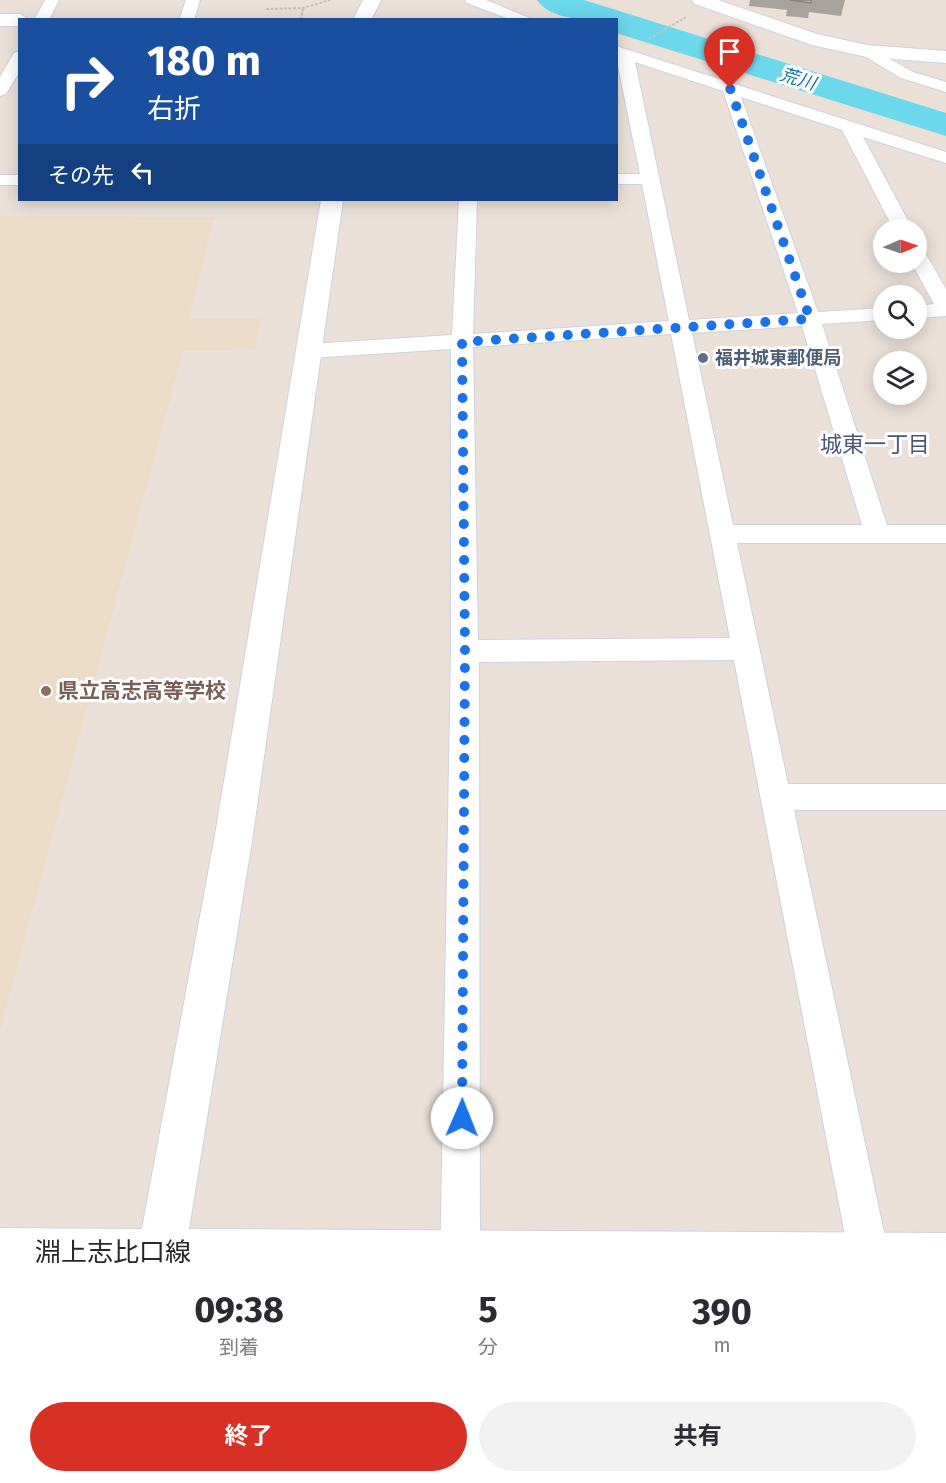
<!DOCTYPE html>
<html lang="ja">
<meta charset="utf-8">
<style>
:root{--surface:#fff;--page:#f2f2f3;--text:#2b2b33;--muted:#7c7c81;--accent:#d93025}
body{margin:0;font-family:"Fira Sans","Noto Sans JP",sans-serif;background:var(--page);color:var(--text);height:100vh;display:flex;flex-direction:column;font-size:22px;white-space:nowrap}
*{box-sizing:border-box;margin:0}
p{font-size:20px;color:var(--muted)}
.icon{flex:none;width:33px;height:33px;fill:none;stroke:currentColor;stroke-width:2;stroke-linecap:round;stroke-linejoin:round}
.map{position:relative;height:1273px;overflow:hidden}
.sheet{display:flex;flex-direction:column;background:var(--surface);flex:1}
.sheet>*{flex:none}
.banner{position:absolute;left:18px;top:18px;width:600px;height:183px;border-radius:0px;box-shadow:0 3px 15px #0003;background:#1a4fa0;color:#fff;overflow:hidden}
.needle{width:39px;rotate:88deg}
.tools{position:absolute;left:873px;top:219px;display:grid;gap:12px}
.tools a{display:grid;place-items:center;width:54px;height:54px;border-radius:50%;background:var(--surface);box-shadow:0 3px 15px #0003;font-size:30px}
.pin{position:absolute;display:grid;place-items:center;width:51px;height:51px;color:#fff;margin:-62px -26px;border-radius:50% 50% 50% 0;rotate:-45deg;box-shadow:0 0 6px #0007}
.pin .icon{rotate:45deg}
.me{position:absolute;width:66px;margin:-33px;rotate:1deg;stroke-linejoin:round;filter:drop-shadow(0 0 4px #0008)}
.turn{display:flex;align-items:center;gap:21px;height:126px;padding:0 30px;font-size:27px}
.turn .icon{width:78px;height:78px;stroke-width:2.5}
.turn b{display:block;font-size:42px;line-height:51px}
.then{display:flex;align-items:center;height:57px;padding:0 30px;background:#0003;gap:12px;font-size:22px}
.eta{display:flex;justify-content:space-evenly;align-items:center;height:102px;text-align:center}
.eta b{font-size:36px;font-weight:700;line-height:42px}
.action{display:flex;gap:12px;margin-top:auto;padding:12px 30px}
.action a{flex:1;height:69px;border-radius:36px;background:var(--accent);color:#fff;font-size:24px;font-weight:700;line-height:69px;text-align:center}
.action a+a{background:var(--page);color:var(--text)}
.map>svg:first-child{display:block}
</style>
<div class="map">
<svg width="946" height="1273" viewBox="0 0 946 1273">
<rect width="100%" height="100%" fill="#eae0d8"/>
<polygon fill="#ecdcc7" points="0,216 214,217 189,319 261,319 255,350 183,351 0,1031"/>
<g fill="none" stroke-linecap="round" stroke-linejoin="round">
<path fill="#6bd8ec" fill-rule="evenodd" d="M537,0H584L946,113V136L616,33V20C593,20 552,22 537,0Z"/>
<g stroke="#ced3e0" stroke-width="2">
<g id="street">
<polygon points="45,0 59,0 49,20 34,20"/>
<polygon points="186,0 200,0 194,20 179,20"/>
<polygon points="465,0 486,0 534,20 512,20 467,3"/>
<path d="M616,46L946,152V163L863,137L913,230H894L842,130L741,97L818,312L884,308V320L822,324L887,525H946V543H737L788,784H946V810H794L889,1256L883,1270C873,1273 865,1273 855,1270L849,1256L734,660L479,662L480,1273H440L451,651V349L310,358L302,356L299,351L302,346L310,344L452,335L459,200H477L473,334L669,321L642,184H616V174H640L616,56ZM635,62L723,91L798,313L689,320ZM802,326L862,525H733L692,333ZM671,334L730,638L478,640L473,347Z"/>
<polygon points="867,46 913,72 946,82 946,92 901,78 861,54 859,51"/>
<polygon points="20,51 20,71 6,94 0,96 0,77 14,53"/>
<rect x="0" y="175" width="20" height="10"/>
<polygon points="916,247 923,249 946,289 946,316 916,318 916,306 934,304 911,262 916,262"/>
</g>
</g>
<g stroke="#ced3e0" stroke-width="2">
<g id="secondary">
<polygon points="363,0 381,0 371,20 353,20"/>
<polygon points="692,0 718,0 817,34 867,45 946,51 946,63 867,57 812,45 695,4"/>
<polygon points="0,14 20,14 29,20 20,20 20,26 0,26"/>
<polygon points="321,200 343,200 252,841 189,1229 946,1233 946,1273 0,1273 0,1228 142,1229 214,841"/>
</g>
</g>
<g stroke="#c3c3c3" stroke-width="2" stroke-dasharray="3 1.5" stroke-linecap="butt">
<polyline points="266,9 303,8 330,0"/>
<polyline points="301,20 303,8"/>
<polyline points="649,39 686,17"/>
</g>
<use href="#street" fill="#fff" fill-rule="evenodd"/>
<use href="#secondary" fill="#fff" fill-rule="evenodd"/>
</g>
<polygon fill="#a7a29b" points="750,0 845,0 841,16 809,12 808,18 786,16 787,10 749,6"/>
<polygon fill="#c2bcb4" stroke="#88847e" stroke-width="1.5" points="790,0 811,0 811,3"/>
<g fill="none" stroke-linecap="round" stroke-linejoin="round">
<polyline stroke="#1a73e8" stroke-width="10" stroke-dasharray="0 18" points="462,1118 465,651 462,342 810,319 730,88"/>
</g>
<circle fill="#5c6f8a" stroke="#fff" stroke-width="2" cx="703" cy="358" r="6"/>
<circle fill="#8d6e63" stroke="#fff" stroke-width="2" cx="46" cy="691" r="6"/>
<g text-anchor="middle" stroke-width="6" stroke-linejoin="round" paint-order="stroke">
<g font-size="18" font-style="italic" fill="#0e7594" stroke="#fff">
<text transform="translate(798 79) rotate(17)" y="6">荒川</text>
</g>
<g font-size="18" font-weight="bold" fill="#4e5e75" stroke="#fff" text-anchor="start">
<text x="715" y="364">福井城東郵便局</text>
</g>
<g font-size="21" font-weight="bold" fill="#785e54" stroke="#fff" text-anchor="start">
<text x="58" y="698">県立高志高等学校</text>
</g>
<g font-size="22" fill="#495677" stroke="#fff">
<text x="875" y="452">城東一丁目</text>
</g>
<g font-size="26" fill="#272727" stroke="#fff">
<text x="113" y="1261">淵上志比口線</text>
</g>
</g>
</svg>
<div class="tools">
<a><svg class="needle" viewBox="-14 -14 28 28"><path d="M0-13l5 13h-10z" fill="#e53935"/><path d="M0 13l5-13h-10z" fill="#7c7c81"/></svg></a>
<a><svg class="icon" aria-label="search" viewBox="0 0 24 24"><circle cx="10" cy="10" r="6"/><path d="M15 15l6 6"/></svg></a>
<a><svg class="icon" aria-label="layers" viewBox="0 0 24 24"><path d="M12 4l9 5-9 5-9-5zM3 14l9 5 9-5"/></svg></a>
</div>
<div class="pin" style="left:730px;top:88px;background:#d93025"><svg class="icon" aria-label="arrive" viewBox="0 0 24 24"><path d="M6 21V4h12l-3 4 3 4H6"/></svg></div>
<svg class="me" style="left:462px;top:1118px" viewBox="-20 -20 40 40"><circle r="19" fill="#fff"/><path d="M0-13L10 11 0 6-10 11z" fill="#1a73e8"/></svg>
<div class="banner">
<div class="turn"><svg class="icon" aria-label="right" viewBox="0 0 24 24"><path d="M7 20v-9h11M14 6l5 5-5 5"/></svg><div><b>180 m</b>右折</div></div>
<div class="then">その先<svg class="icon" aria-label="left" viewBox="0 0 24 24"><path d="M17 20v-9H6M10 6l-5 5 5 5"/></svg></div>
</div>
</div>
<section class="sheet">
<div class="eta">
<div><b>09:38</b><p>到着</p></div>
<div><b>5</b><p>分</p></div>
<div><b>390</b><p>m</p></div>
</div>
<div class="action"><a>終了</a><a>共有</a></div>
</section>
